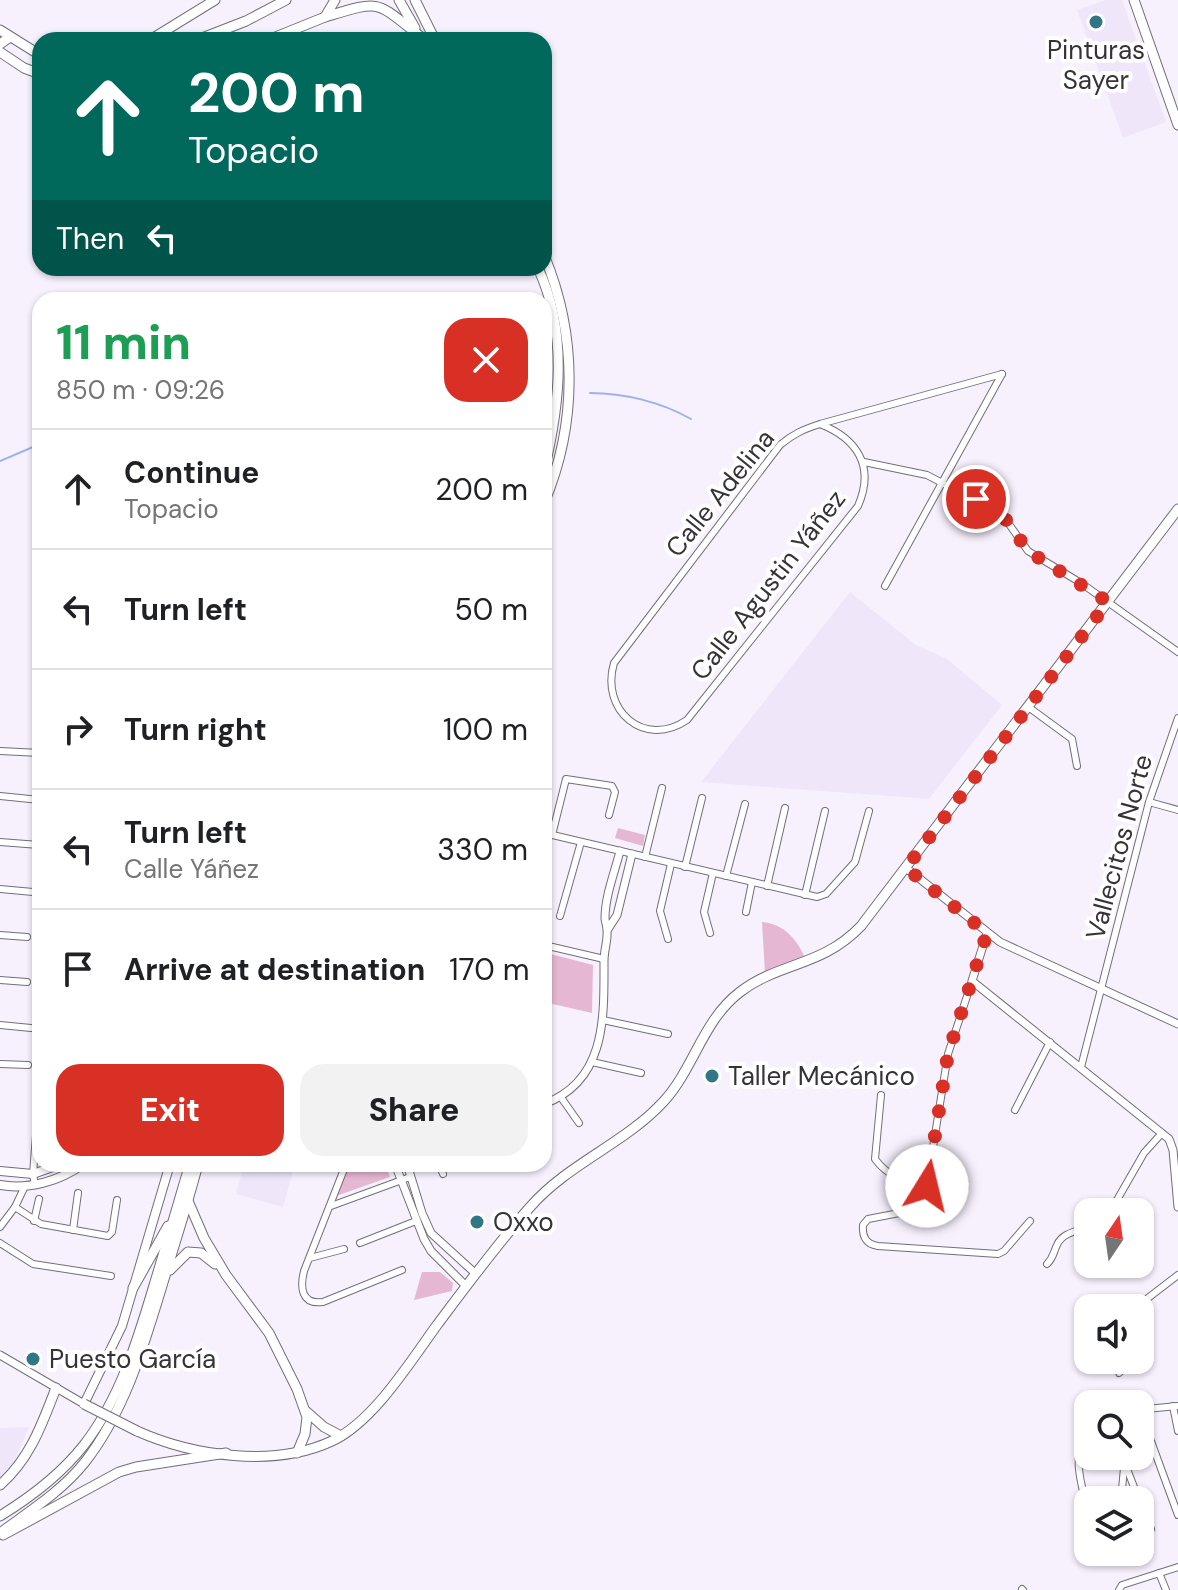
<!DOCTYPE html>
<meta charset="utf-8">
<style>
:root{--surface:#fff;--page:#f2f2f2;--text:#202124;--muted:#757577;--line:#e0e0e0;--accent:#d93025}
body{margin:0;font-family:"DM Sans",sans-serif;background:var(--page);color:var(--text);height:100vh;display:flex;flex-direction:column;font-size:30px;white-space:nowrap}
*{box-sizing:border-box;margin:0}
p{font-size:26px;color:var(--muted)}
.icon{flex:none;width:44px;height:44px;fill:none;stroke:currentColor;stroke-width:2;stroke-linecap:round;stroke-linejoin:round}
.map{position:relative;flex:1;overflow:hidden}
.panel{position:absolute;left:32px;top:292px;width:520px;height:880px;display:flex;flex-direction:column;background:var(--surface);border-radius:24px;box-shadow:0 2px 6px #0004}
.panel>*{flex:none}
.top-card{position:absolute;left:32px;top:32px;width:520px;height:244px;border-radius:24px;box-shadow:0 2px 6px #0004;background:#00695c;color:#fff;overflow:hidden}
.needle{width:52px;rotate:13deg}
.buttons{position:absolute;left:1074px;top:1198px;display:grid;gap:16px}
.buttons a{display:grid;place-items:center;width:80px;height:80px;border-radius:16px;background:var(--surface);box-shadow:0 2px 6px #0004;font-size:40px}
.pin{position:absolute;display:grid;place-items:center;width:68px;height:68px;color:#fff;margin:-34px;border:4px solid #fff;border-radius:50%;box-shadow:0 2px 8px #0007}
.me{position:absolute;width:88px;margin:-44px;rotate:9deg;stroke-linejoin:round;filter:drop-shadow(0 0 6px #0008)}
.turn{display:flex;align-items:center;gap:28px;height:168px;padding:0 24px;font-size:36px}
.turn .icon{width:104px;height:104px;stroke-width:2.5}
.turn b{display:block;font-size:56px;line-height:68px}
.then{display:flex;align-items:center;height:76px;padding:0 24px;background:#0003;gap:16px;font-size:30px}
.round{display:grid;place-items:center;flex:none;width:84px;height:84px;border-radius:24px;background:var(--page)}
.head{display:flex;align-items:center;justify-content:space-between;height:136px;padding:0 24px}
h1{font-size:48px;font-weight:800;line-height:60px;color:#1e9e55}
.cta{display:flex;gap:16px;margin-top:auto;padding:16px 24px}
.cta a{flex:1;height:92px;border-radius:24px;background:var(--accent);color:#fff;font-size:32px;font-weight:800;line-height:92px;text-align:center}
.cta a+a{background:var(--page);color:var(--text)}
ul{padding:0;list-style:none}
li{display:flex;align-items:center;gap:24px;height:120px;padding:0 24px;border-top:2px solid var(--line)}
li div{flex:1}
li b{display:block;font-size:30px}
li em{font-style:normal}
.map>svg:first-child{display:block}
</style>
<div class="map">
<svg width="1178" height="1590" viewBox="0 0 1178 1590">
<rect width="100%" height="100%" fill="#f7f1fe"/>
<g fill="#efe6fa">
<polygon points="1105,0 1122,0 1166,122 1123,138 1077,10"/>
<polygon points="850,592 916,645 947,659 1002,705 929,799 701,782"/>
<polygon points="244,1164 295,1164 283,1207 236,1194"/>
<polygon points="29,1427 14,1462 0,1477 0,1428"/>
</g>
<g fill="#e6b7d2">
<polygon points="618,828 645,835 643,846 615,838"/>
<path d="M762,922C784,924 797,939 806,960L765,973Z"/>
<polygon points="547,953 593,965 592,1013 544,1002 544,968"/>
<polygon points="346,1164 385,1164 390,1177 336,1196"/>
<polygon points="422,1272 440,1272 453,1283 452,1291 414,1300"/>
</g>
<g fill="none" stroke-linecap="round" stroke-linejoin="round">
<g stroke="#9fb1ec" stroke-width="2">
<polyline points="544,379 548,380"/>
<path d="M590,393C624,393 661,402 691,419"/>
<polyline points="0,461 40,444"/>
</g>
<g stroke="#736e79" stroke-width="8">
<g id="minor">
<path d="M820,424C858,439 875,467 858,506L687,720C644,749 600,710 614,663L780,445C793,434 804,429 820,424L1002,374"/>
<polyline points="864,462 927,475 997,512 1004,517 1028,551 1081,583 1178,652"/>
<polyline points="885,586 1002,374"/>
<polyline points="1027,706 1072,739 1077,766"/>
<polyline points="0,751 40,753"/>
<polyline points="0,796 40,800"/>
<polyline points="1149,802 1178,810"/>
<polyline points="544,833 817,897 826,894 855,862 869,811"/>
<polyline points="552,835 566,779 612,786 615,792 609,815"/>
<polyline points="0,842 39,845"/>
<polyline points="645,857 662,788"/>
<polyline points="685,867 702,798"/>
<polyline points="726,876 745,804"/>
<polyline points="767,886 785,808"/>
<polyline points="0,889 33,892"/>
<polyline points="805,895 825,811"/>
<polyline points="746,912 752,882"/>
<polyline points="560,916 581,842"/>
<polyline points="710,933 704,912 713,873"/>
<polyline points="0,935 27,937"/>
<polyline points="668,939 660,911 671,864"/>
<polyline points="544,945 604,959"/>
<polyline points="0,980 27,982"/>
<path d="M972,981L948,1054L924,1203L915,1210L868,1219L863,1225C862,1237 866,1244 878,1246L998,1254L1004,1251L1030,1221"/>
<polyline points="603,1020 668,1034"/>
<polyline points="0,1025 31,1028"/>
<polyline points="592,1062 641,1073"/>
<polyline points="0,1064 28,1065"/>
<polyline points="1081,1067 1149,802 1178,718"/>
<path d="M881,1095L875,1159C888,1177 906,1182 927,1186"/>
<polyline points="560,1096 579,1123"/>
<polyline points="1015,1110 1050,1042"/>
<path d="M346,1164L304,1271C300,1287 301,1305 323,1302L402,1270"/>
<polyline points="439,1164 443,1174"/>
<polyline points="486,1164 487,1167"/>
<polyline points="35,1185 33,1174 40,1084"/>
<polyline points="331,1206 410,1177"/>
<polyline points="15,1207 41,1224 108,1236 112,1232 117,1200"/>
<polyline points="1106,1212 1117,1200 1144,1153 1162,1133"/>
<polyline points="34,1221 39,1199"/>
<polyline points="0,1227 15,1207 25,1186"/>
<polyline points="73,1230 78,1193"/>
<polyline points="0,1243 33,1264 111,1276"/>
<polyline points="360,1243 416,1221"/>
<polyline points="310,1258 344,1249"/>
<path d="M1047,1264C1054,1257 1053,1253 1057,1245C1062,1233 1077,1231 1088,1227"/>
<polyline points="1135,1308 1178,1275"/>
<polyline points="1114,1360 1119,1373"/>
<polyline points="1173,1406 1178,1431"/>
<polyline points="1178,1406 1146,1409 1141,1414 1178,1515"/>
<path d="M1088,1436L1084,1437C1072,1461 1083,1488 1088,1513"/>
<polyline points="1122,1456 1139,1500"/>
<polyline points="1124,1500 1122,1489 1124,1468"/>
<polyline points="1140,1502 1151,1529"/>
<polyline points="1159,1573 1166,1590"/>
<polyline points="1022,1589 1023,1590"/>
<polyline points="1119,1590 1122,1585 1178,1567"/>
</g>
</g>
<g stroke="#736e79" stroke-width="9">
<g id="tertiary">
<polyline points="906,868 1000,942 1178,1024"/>
<polyline points="608,929 617,915 632,854"/>
<polyline points="987,933 972,981 1169,1139 1173,1150 1178,1207"/>
<path d="M544,1104C607,1081 604,1016 604,961C604,950 608,940 607,930C607,925 605,922 605,918C605,896 615,871 620,851"/>
<polyline points="395,1164 424,1239 431,1251 466,1286"/>
<polyline points="407,1164 422,1213 431,1233 476,1274"/>
<polyline points="0,1355 84,1404"/>
</g>
</g>
<g stroke="#736e79" stroke-width="10">
<g id="secondary">
<polyline points="0,1171 33,1174 61,1164"/>
<path d="M0,1185C28,1190 60,1181 83,1164"/>
<polyline points="84,1404 122,1326 170,1164"/>
</g>
</g>
<g stroke="#736e79" stroke-width="11">
<g id="primary">
<polyline points="1134,0 1178,125"/>
<polyline points="0,30 40,55"/>
<polyline points="150,40 215,0"/>
<polyline points="197,40 246,21 286,0"/>
<polyline points="268,40 325,17 335,0"/>
<polyline points="0,44 10,37"/>
<polyline points="0,52 24,68 40,74"/>
<path d="M137,1431C193,1456 274,1468 332,1441C374,1421 410,1362 437,1325C467,1285 497,1244 531,1206C569,1163 626,1143 664,1101C694,1068 703,1020 740,992C779,962 822,967 861,926L1178,509"/>
</g>
</g>
<g stroke="#736e79" stroke-width="11">
<g id="trunk">
<polyline points="399,0 415,28"/>
<polyline points="415,0 435,40"/>
<path d="M325,17C382,0 374,0 420,36"/>
<path d="M544,255C577,334 578,423 544,503"/>
<path d="M538,268C568,332 560,404 544,470"/>
<polyline points="188,1201 204,1238 226,1275 269,1333 297,1389 307,1417 305,1434 297,1453"/>
<polyline points="170,1270 188,1252 201,1253 215,1264"/>
<polyline points="133,1288 168,1226"/>
<polyline points="307,1412 324,1427 341,1436"/>
<path d="M0,1485C30,1459 42,1424 56,1388"/>
<path d="M0,1516C31,1497 62,1473 84,1445C121,1397 138,1339 155,1282C167,1243 178,1203 190,1164"/>
<path d="M0,1533C30,1511 62,1491 85,1462C127,1408 145,1341 165,1276C176,1239 188,1202 198,1164"/>
<polyline points="3,1535 119,1472 136,1467 226,1453"/>
</g>
</g>
<use href="#minor" stroke="#fff" stroke-width="6"/>
<use href="#tertiary" stroke="#fff" stroke-width="7"/>
<use href="#secondary" stroke="#fff" stroke-width="8"/>
<use href="#primary" stroke="#fff" stroke-width="9"/>
<use href="#trunk" stroke="#fff" stroke-width="9"/>
<g stroke="#736e79" stroke-width="11" stroke-linecap="butt">
<polyline id="primary-bridge" points="84,1404 137,1431"/>
</g>
<use href="#primary-bridge" stroke="#fff" stroke-width="9"/>
</g>
<g fill="none" stroke-linecap="round" stroke-linejoin="round">
<polyline stroke="#d93025" stroke-width="14" stroke-dasharray="0 25.2" points="927,1186 948,1054 987,933 906,868 1108,602 1028,551 1004,517 976,499"/>
</g>
<g fill="#327586" stroke="#fff" stroke-width="3">
<circle cx="1096" cy="22" r="8"/>
<circle cx="712" cy="1076" r="8"/>
<circle cx="477" cy="1222" r="8"/>
<circle cx="33" cy="1359" r="8"/>
</g>
<g text-anchor="middle" stroke-width="8" stroke-linejoin="round" paint-order="stroke">
<g font-size="26" fill="#363338" stroke="#fff" text-anchor="start">
<text x="1096" y="59" text-anchor="middle">Pinturas<tspan x="1096" dy="30">Sayer</tspan></text>
<text x="728" y="1085">Taller Mecánico</text>
<text x="493" y="1231">Oxxo</text>
<text x="49" y="1368">Puesto García</text>
</g>
<g font-size="26" fill="#363338" stroke="#fff">
<text transform="translate(720 493) rotate(-51)" y="9">Calle Adelina</text>
<text transform="translate(768 585) rotate(-52)" y="9">Calle Agustin Yáñez</text>
<text transform="translate(1119 847) rotate(-75)" y="9">Vallecitos Norte</text>
</g>
</g>
</svg>
<div class="buttons">
<a><svg class="needle" viewBox="-14 -14 28 28"><path d="M0-13l5 13h-10z" fill="#e53935"/><path d="M0 13l5-13h-10z" fill="#757577"/></svg></a>
<a><svg class="icon" aria-label="sound" viewBox="0 0 24 24"><path d="M4 9h4l5-4v14l-5-4H4zM17 9q2 3 0 6"/></svg></a>
<a><svg class="icon" aria-label="search" viewBox="0 0 24 24"><circle cx="10" cy="10" r="6"/><path d="M15 15l6 6"/></svg></a>
<a><svg class="icon" aria-label="layers" viewBox="0 0 24 24"><path d="M12 4l9 5-9 5-9-5zM3 14l9 5 9-5"/></svg></a>
</div>
<div class="pin" style="left:976px;top:499px;background:#d93025"><svg class="icon" aria-label="arrive" viewBox="0 0 24 24"><path d="M6 21V4h12l-3 4 3 4H6"/></svg></div>
<svg class="me" style="left:927px;top:1186px" viewBox="-20 -20 40 40"><circle r="19" fill="#fff"/><path d="M0-13L10 11 0 6-10 11z" fill="#d93025"/></svg>
<div class="top-card">
<div class="turn"><svg class="icon" aria-label="ahead" viewBox="0 0 24 24"><path d="M12 20V5M6 11l6-6 6 6"/></svg><div><b>200 m</b>Topacio</div></div>
<div class="then">Then<svg class="icon" aria-label="left" viewBox="0 0 24 24"><path d="M17 20v-9H6M10 6l-5 5 5 5"/></svg></div>
</div>
<section class="panel">
<div class="head"><div><h1>11 min</h1><p>850 m · 09:26</p></div><a class="round" style="background:#d93025;color:#fff"><svg class="icon" aria-label="close" viewBox="0 0 24 24"><path d="M6 6l12 12M18 6L6 18"/></svg></a></div>
<ul>
<li><svg class="icon" aria-label="ahead" viewBox="0 0 24 24"><path d="M12 20V5M6 11l6-6 6 6"/></svg><div><b>Continue</b><p>Topacio</p></div><em>200 m</em></li>
<li><svg class="icon" aria-label="left" viewBox="0 0 24 24"><path d="M17 20v-9H6M10 6l-5 5 5 5"/></svg><div><b>Turn left</b></div><em>50 m</em></li>
<li><svg class="icon" aria-label="right" viewBox="0 0 24 24"><path d="M7 20v-9h11M14 6l5 5-5 5"/></svg><div><b>Turn right</b></div><em>100 m</em></li>
<li><svg class="icon" aria-label="left" viewBox="0 0 24 24"><path d="M17 20v-9H6M10 6l-5 5 5 5"/></svg><div><b>Turn left</b><p>Calle Yáñez</p></div><em>330 m</em></li>
<li><svg class="icon" aria-label="arrive" viewBox="0 0 24 24"><path d="M6 21V4h12l-3 4 3 4H6"/></svg><div><b>Arrive at destination</b></div><em>170 m</em></li>
</ul>
<div class="cta"><a>Exit</a><a>Share</a></div>
</section>
</div>
